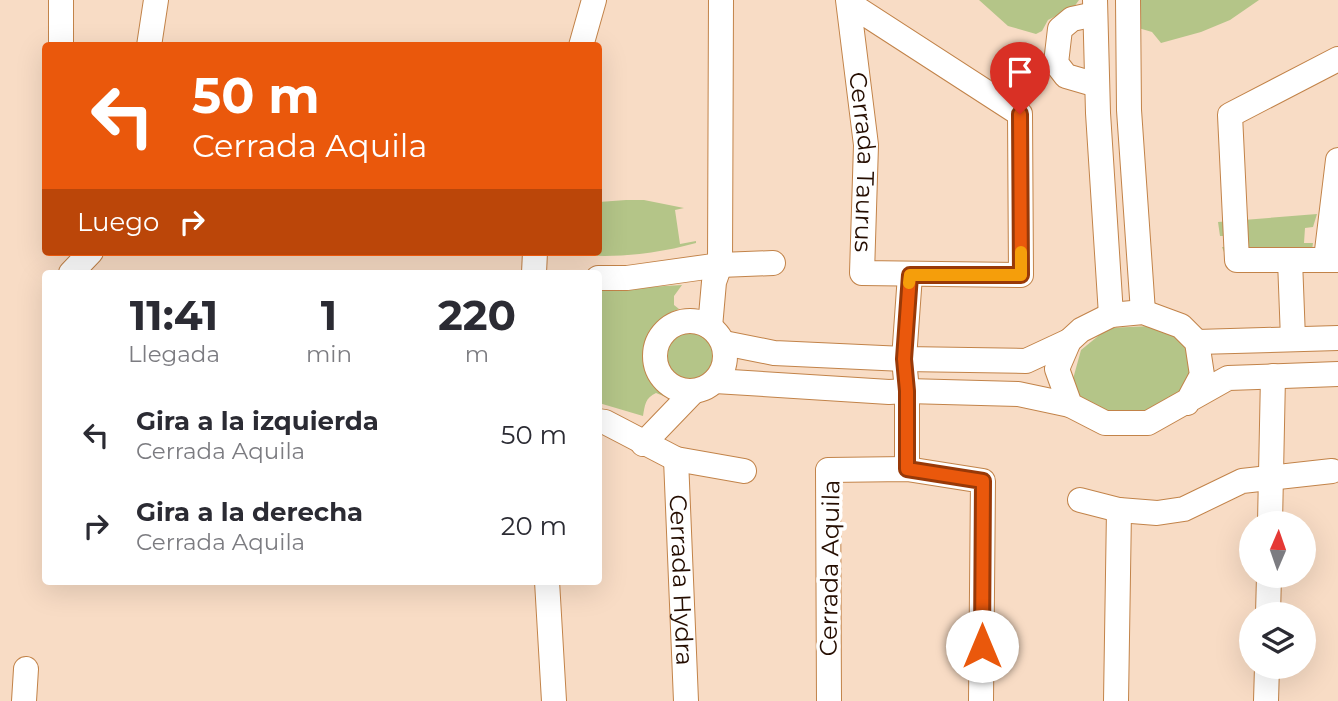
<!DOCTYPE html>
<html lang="es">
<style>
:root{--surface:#fff;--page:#f2f2f3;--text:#2b2b33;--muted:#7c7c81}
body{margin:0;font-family:Montserrat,sans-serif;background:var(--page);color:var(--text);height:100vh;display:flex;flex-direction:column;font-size:26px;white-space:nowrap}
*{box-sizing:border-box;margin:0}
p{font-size:23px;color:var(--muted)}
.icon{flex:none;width:38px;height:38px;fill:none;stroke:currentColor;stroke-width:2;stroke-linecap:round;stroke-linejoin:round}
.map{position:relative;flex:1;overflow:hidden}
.details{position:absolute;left:42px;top:270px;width:560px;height:315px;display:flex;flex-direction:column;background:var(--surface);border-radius:7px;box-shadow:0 7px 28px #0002}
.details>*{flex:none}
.banner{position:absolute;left:42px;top:42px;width:560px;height:214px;border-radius:7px;box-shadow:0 7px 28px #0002;background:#ea580c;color:#fff;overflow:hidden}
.needle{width:46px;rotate:2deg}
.tools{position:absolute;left:1239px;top:511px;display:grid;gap:14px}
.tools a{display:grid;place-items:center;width:77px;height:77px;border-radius:50%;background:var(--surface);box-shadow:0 7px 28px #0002;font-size:35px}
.pin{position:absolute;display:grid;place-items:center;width:60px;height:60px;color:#fff;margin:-72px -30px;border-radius:50% 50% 50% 0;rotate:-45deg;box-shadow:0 0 7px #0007}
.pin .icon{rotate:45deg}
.me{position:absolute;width:77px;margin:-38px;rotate:0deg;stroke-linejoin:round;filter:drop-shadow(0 0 5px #0008)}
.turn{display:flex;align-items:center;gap:24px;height:147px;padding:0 35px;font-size:32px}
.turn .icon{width:91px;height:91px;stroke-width:2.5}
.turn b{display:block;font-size:49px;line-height:60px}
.then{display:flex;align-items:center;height:66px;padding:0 35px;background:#0003;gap:14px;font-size:26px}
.eta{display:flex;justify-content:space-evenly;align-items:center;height:119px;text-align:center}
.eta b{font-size:42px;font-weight:700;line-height:49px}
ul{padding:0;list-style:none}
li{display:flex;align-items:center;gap:21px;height:91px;padding:0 35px}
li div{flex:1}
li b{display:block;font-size:26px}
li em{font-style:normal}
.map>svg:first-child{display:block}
</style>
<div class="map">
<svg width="1338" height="701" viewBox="0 0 1338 701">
<rect width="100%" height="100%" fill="#f8dcc5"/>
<g fill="#b4c588">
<polygon points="979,0 1079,0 1074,7 1048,20 1042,31 1036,34 1008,26"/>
<polygon points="1136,0 1259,0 1230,20 1201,32 1161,43 1152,32 1135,27"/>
<path d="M626,200H644L684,208L675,210L680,244L696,241V243C653,255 603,260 559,252H598L599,202Z"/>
<polygon points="1317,214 1313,227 1305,228 1304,243 1313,243 1312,250 1224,252 1222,247 1230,247 1228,236 1220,236 1218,222"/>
<path d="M682,285L674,296V305L679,309C651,317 636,353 651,379C655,386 661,391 666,397L656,393C645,398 645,405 643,416L599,403V290Z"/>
<circle cx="691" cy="354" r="30"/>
<polygon points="1151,326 1178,335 1194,349 1189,379 1176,398 1142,412 1107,412 1079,404 1073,379 1081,350 1108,328"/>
</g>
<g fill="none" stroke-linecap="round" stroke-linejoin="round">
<g stroke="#c28349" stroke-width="26">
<g id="street">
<polyline points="61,0 61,46"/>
<path id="s1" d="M848,0L866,145L862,273L1021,275L1020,114L850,4"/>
<polyline points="1095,0 1098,113 1111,315"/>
<polyline points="1128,0 1129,110 1143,312"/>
<polyline points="1095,14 1072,19 1060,29 1056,63 1066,76 1097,85"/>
<polyline points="149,46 156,0"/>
<polyline points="581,46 594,0"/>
<polyline points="1338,59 1230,115 1237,260 1338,260"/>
<polyline points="1326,259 1338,160"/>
<polyline points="1290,260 1293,339"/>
<polyline points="71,273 91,252"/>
<polyline points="534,273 535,252"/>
<polyline points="598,278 627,278 720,265 773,263"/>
<circle cx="690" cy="356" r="35"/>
<polyline points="710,327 714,282 720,265 721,0"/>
<polyline points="1197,342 1338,338"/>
<polyline points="724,343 774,353 904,359 1026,361 1069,341"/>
<polyline points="715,381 889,392 907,391 1018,394 1070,405"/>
<polyline points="1187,403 1202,375 1197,342 1181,326 1143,312 1111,315 1081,330 1069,341 1057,369 1070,405 1105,423 1148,423 1228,378 1338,374"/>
<polyline points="598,421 605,422 676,459 744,471"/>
<polyline points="643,444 694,391"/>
<path id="s2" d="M676,459L686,701"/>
<polyline points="907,469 907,391 904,359 910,275"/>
<polyline points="1080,500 1119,510 1157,513 1184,509 1242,481 1332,471"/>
<polyline points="1270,523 1273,376"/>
<polyline points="547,581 554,701"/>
<polyline points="1268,614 1269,576"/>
<polyline points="24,701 26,669"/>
<polyline points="829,701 828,470 907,469 983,481 981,701"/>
<polyline points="1116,701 1119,510"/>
<polyline points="1266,701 1267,667"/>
</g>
</g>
<use href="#street" stroke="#fff" stroke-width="24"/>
</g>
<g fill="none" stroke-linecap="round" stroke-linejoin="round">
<g stroke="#983908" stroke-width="18">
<polyline id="route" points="982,646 983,481 907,469 907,391 904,359 910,275 1021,275 1020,114"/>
</g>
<use href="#route" stroke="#ea580c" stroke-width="12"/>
<polyline stroke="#f59e0b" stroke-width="12" points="909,283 910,275 1021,275 1021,252"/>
</g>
<g text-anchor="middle" stroke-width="7" stroke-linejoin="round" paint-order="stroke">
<g font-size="24" fill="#250d00" stroke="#fff">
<text dy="8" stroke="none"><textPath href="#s1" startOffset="163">Cerrada Taurus</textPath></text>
<text transform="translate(830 568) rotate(-89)" y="8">Cerrada Aquila</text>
<text dy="8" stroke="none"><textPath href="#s2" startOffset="121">Cerrada Hydra</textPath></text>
</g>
</g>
</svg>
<div class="tools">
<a><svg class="needle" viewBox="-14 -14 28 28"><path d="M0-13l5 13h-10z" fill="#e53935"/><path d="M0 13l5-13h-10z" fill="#7c7c81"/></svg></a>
<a><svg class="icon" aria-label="layers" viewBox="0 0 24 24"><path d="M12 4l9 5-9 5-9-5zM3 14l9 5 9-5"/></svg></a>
</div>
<div class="pin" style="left:1020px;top:114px;background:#d93025"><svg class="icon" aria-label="arrive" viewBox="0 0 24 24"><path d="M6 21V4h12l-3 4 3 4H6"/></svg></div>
<svg class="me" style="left:982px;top:646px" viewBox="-20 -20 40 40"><circle r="19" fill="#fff"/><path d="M0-13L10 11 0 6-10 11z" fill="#ea580c"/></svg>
<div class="banner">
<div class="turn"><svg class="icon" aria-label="left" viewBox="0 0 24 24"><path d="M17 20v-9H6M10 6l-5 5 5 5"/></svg><div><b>50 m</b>Cerrada Aquila</div></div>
<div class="then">Luego<svg class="icon" aria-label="right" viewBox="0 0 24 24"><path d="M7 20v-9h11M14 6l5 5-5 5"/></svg></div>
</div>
<section class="details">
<div class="eta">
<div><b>11:41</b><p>Llegada</p></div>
<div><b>1</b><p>min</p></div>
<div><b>220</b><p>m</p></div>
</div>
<ul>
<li><svg class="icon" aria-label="left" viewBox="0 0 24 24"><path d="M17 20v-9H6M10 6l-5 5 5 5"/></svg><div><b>Gira a la izquierda</b><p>Cerrada Aquila</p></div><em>50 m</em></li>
<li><svg class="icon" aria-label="right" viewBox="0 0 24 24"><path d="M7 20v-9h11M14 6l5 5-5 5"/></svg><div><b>Gira a la derecha</b><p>Cerrada Aquila</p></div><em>20 m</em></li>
</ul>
</section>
</div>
